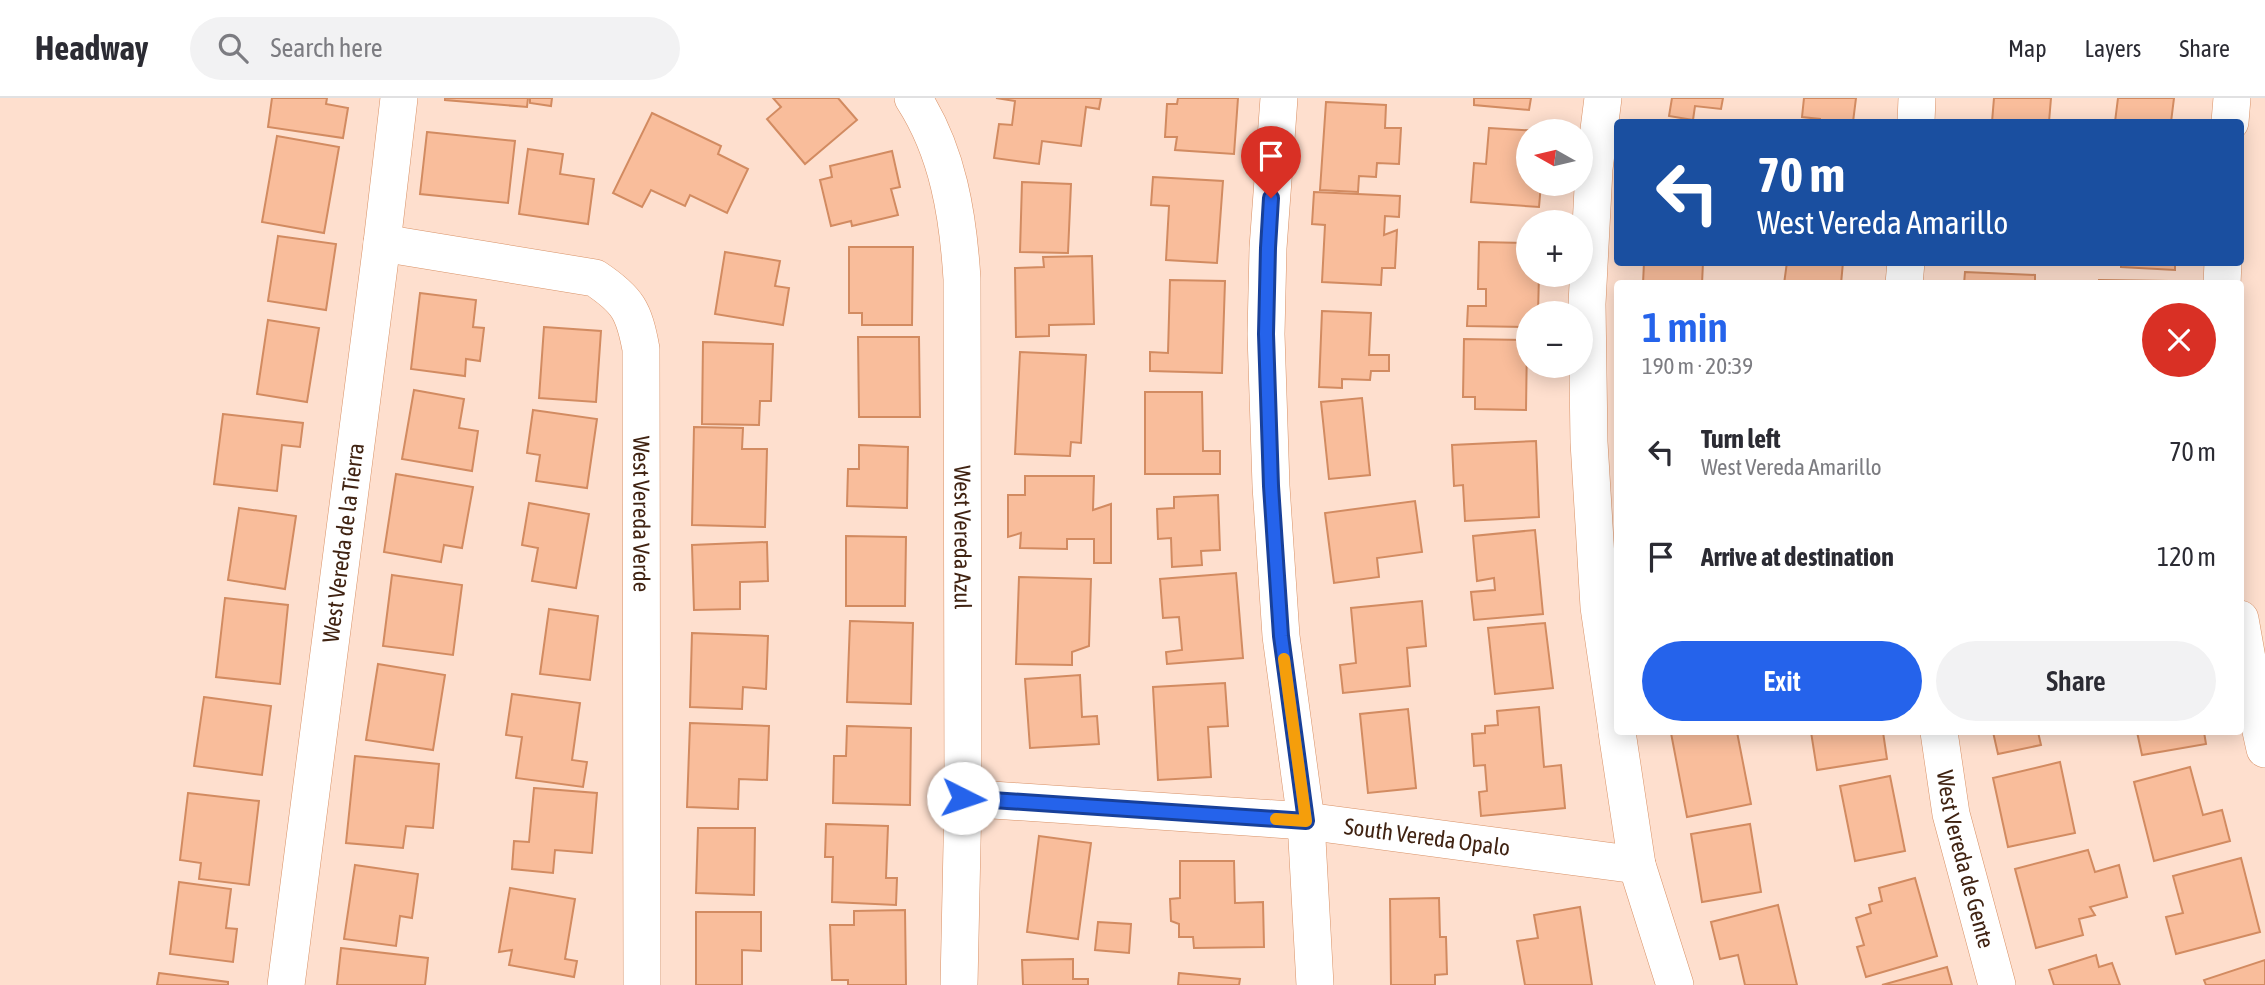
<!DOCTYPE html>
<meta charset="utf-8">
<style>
:root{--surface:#fff;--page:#f2f2f3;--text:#2b2b33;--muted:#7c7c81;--line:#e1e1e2;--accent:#2563eb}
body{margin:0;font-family:"Asap Condensed",sans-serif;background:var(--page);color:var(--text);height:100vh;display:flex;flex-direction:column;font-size:26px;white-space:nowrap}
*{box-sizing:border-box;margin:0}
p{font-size:23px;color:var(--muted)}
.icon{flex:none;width:38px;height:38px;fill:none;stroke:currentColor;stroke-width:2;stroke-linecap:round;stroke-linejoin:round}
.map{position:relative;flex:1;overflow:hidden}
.sheet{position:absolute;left:1614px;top:182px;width:630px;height:455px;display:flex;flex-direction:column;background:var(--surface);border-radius:7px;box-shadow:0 4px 18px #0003}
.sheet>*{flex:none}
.banner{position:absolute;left:1614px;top:21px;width:630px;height:147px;border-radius:7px;box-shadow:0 4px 18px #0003;background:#1a4fa0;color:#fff;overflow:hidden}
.needle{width:46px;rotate:278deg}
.fabs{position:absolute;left:1516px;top:21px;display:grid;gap:14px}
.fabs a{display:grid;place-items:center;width:77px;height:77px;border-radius:50%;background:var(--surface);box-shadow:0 4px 18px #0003;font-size:35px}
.pin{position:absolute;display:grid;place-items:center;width:60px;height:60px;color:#fff;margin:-72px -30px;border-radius:50% 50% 50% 0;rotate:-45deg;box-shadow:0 0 7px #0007}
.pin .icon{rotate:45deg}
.me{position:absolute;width:77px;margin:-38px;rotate:94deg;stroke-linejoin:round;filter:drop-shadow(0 0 5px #0008)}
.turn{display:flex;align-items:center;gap:24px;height:147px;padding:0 28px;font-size:32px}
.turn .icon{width:91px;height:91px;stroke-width:2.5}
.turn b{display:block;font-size:49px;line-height:60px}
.round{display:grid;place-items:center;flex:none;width:74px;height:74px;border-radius:37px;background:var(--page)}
.summary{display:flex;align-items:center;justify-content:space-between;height:119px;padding:0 28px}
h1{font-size:42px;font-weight:600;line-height:52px;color:var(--accent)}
.button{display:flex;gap:14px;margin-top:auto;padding:14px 28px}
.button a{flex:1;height:80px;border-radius:42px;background:var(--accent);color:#fff;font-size:28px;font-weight:600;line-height:80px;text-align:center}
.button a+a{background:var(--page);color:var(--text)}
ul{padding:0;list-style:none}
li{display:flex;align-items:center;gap:21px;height:105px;padding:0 28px}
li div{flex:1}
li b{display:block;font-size:26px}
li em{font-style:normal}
header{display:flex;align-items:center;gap:42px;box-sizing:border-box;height:98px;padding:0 35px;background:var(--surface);border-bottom:2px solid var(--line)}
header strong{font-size:33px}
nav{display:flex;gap:38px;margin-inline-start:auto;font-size:24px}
.search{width:490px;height:63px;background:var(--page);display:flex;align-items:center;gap:18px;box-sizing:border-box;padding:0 24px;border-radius:38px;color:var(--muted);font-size:26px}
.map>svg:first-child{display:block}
</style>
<header>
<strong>Headway</strong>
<div class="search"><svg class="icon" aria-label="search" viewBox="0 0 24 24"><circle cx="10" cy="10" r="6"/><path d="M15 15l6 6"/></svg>Search here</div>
<nav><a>Map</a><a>Layers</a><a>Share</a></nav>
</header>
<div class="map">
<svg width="2265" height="887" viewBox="0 0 2265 887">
<rect width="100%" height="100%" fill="#fedfce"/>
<g fill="#f9bd9b" stroke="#d28b61" stroke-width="2">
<polygon points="272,0 327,0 326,6 348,10 343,40 268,29"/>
<polygon points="445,0 528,0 527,9 445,2"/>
<polygon points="530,0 552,0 551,8 530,5"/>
<polygon points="773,0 838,0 857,22 805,66 767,21 781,9"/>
<polygon points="996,0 1101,0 1099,11 1086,9 1081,48 1042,43 1039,66 994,60 999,26 1012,27 1015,3"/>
<polygon points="1178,0 1238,0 1234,56 1175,52 1177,39 1165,39 1167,6 1177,6"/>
<polygon points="1474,0 1531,0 1529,12 1474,7"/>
<polygon points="1672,0 1723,0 1721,11 1695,8 1693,22 1669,18"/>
<polygon points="1804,0 1856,0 1853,24 1820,24 1820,21 1802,19"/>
<polygon points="1994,0 2051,0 2049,24 1992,24"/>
<polygon points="2118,0 2174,0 2171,24 2115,24"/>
<polygon points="1326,4 1386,7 1385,30 1401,30 1399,66 1377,65 1376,79 1359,78 1358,94 1320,92"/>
<polygon points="652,15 721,48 718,56 748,71 727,115 690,97 685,108 651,92 642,109 613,95"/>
<polygon points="1489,30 1541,33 1528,33 1528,86 1541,86 1539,109 1471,104 1474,65 1486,66"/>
<polygon points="427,34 515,43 508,105 420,96"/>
<polygon points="277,38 339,49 324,135 262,124"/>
<polygon points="528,51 563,56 560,76 594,81 588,126 519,116"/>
<polygon points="892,53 900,89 891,91 898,117 852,128 851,123 831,128 820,82 832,79 830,68"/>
<polygon points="1153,79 1223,83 1217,165 1166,162 1169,108 1151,107"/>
<polygon points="1022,84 1071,86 1068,155 1020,154"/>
<polygon points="1314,94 1400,98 1399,119 1385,118 1384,137 1397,132 1395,170 1382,170 1381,187 1322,184 1325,127 1312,126"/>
<polygon points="278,138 336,146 326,212 268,203"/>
<polygon points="1479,144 1528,145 1528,177 1539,177 1538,215 1528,215 1528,229 1467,228 1468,208 1486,208 1486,191 1478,191"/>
<polygon points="849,149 913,149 912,227 862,227 862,215 849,215"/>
<polygon points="725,154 780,163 775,188 789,190 783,227 715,216"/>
<polygon points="1092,158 1094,226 1049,227 1049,238 1016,239 1015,170 1044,169 1043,159"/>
<polygon points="1644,164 1703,164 1702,186 1643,186"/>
<polygon points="1787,164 1843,164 1841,186 1784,186"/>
<polygon points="2121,164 2175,164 2175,172 2121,169"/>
<polygon points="1965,174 2035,177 2035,186 1964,186"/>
<polygon points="1170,182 1225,183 1222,275 1150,273 1150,254 1168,255"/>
<polygon points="2099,182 2168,183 2168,186 2099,186"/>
<polygon points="420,195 476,202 473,229 484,230 480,263 466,261 465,278 411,271"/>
<polygon points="1322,213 1371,215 1369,257 1389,257 1389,273 1371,273 1370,282 1342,281 1342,290 1319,289"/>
<polygon points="268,222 319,230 307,304 257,296"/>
<polygon points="544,229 601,233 596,304 539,300"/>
<polygon points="858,239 919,239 920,319 859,319"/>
<polygon points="1464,241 1527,242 1526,312 1475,311 1475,299 1463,299"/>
<polygon points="703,244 773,246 771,303 760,303 759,327 702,326"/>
<polygon points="1020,254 1086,257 1081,345 1071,344 1070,358 1015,356"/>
<polygon points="414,292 464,301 459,330 478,333 472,373 402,361"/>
<polygon points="1145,294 1202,294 1203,353 1220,353 1220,376 1145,376"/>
<polygon points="1362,300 1370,377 1329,381 1321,304"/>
<polygon points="533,312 597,321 587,390 536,383 540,357 527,355"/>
<polygon points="223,316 303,325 300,349 282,347 277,393 214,386"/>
<polygon points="694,329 743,330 742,351 767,351 765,429 692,427"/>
<polygon points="1536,343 1539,419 1465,423 1463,387 1454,388 1452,347"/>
<polygon points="859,347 908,349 907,410 847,408 848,371 859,371"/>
<polygon points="396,376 473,389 462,450 444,447 441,464 384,454"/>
<polygon points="1025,378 1094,378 1093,412 1111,406 1111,465 1094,465 1094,441 1067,441 1067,451 1020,450 1021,435 1008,439 1008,397 1025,397"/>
<polygon points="1218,397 1220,452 1201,453 1202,467 1172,469 1171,440 1158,441 1157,411 1174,410 1174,399"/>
<polygon points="1415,403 1422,454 1377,460 1379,479 1334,485 1325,415"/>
<polygon points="529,405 589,416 576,490 532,483 538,450 522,447"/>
<polygon points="239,410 296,418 285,491 228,482"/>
<polygon points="1535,432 1543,516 1474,522 1471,494 1495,492 1494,480 1477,483 1473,438"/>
<polygon points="846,438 906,439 905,508 846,508"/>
<polygon points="767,444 768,483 740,484 740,511 694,512 692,447"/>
<polygon points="1236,475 1243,560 1167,566 1166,554 1182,552 1179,519 1163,520 1160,481"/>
<polygon points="392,477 462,487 453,557 383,548"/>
<polygon points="1019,479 1091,481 1089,548 1072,554 1072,567 1016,566"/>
<polygon points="225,500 288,507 280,586 216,579"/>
<polygon points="1422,503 1426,548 1407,550 1410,588 1343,595 1340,567 1356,565 1351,510"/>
<polygon points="549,511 598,518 590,582 540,576"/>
<polygon points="850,523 913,525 911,606 847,604"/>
<polygon points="1545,525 1553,590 1495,596 1488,530"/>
<polygon points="692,535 768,538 766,591 743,589 742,611 690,609"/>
<polygon points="378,566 445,577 433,652 366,642"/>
<polygon points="1080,577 1082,619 1097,618 1099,646 1030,650 1025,581"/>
<polygon points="1225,585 1228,628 1208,629 1211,679 1158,682 1153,589"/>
<polygon points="512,596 580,605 572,662 587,664 583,689 516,680 522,639 506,637"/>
<polygon points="204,599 271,608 262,677 194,668"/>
<polygon points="1539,609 1544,669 1561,667 1565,710 1481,718 1479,694 1487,693 1485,667 1474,668 1472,636 1485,635 1485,628 1498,627 1497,613"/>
<polygon points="1408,611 1416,690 1368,695 1360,616"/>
<polygon points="690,625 769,628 767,682 739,681 738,711 687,709"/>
<polygon points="847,628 911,630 910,707 833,705 834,658 846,658"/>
<polygon points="1678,634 1737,634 1751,706 1687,719 1671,635"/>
<polygon points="1811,634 1883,634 1887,661 1817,672"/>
<polygon points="1993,634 2038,634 2041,647 1998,656"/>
<polygon points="2137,634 2204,634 2206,646 2142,657"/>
<polygon points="355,658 439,666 433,730 406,728 403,750 346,745"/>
<polygon points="2060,664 2075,735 2008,749 1993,680"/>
<polygon points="2190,669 2203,717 2222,712 2230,743 2154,763 2134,684"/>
<polygon points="1890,678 1905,753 1855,763 1840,688"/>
<polygon points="534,690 597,695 592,755 555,752 553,775 512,771 514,743 529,744"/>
<polygon points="188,695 259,703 249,787 199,781 201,765 180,762"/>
<polygon points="826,726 888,728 886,780 897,780 896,807 832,804 833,759 825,759"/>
<polygon points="1750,726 1761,794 1702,804 1691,736"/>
<polygon points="698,730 755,730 754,797 696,795"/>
<polygon points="1039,738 1091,745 1078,841 1027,834"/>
<polygon points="2088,752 2095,774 2119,767 2127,799 2090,809 2095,817 2079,821 2083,837 2036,850 2015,771"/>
<polygon points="2241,760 2260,834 2176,856 2166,819 2183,815 2173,778"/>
<polygon points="1180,763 1234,763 1235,805 1263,804 1264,849 1194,850 1193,839 1179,839 1179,826 1171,823 1170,801 1180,800"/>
<polygon points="355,767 418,776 412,820 400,818 396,848 344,841"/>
<polygon points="1915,780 1937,858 1866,879 1857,849 1864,847 1856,820 1871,815 1869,807 1882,803 1879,790"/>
<polygon points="179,784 231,791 226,830 237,831 233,864 170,856"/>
<polygon points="510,790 575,801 565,861 577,863 574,879 509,867 512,852 499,854"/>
<polygon points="1439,800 1440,839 1446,839 1447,876 1435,877 1435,887 1391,887 1390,801"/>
<polygon points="1778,807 1797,887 1745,887 1738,857 1720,861 1711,824"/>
<polygon points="1580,809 1592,887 1525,887 1517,843 1538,840 1534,817"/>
<polygon points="905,812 906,887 848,887 848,882 832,882 830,827 854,827 854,813"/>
<polygon points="696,814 761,814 761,853 742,852 742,887 696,887"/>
<polygon points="1098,824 1131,826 1129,855 1095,852"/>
<polygon points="341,850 428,860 425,887 337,887"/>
<polygon points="2096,857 2099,869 2112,865 2120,887 2054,887 2049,872"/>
<polygon points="1073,861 1073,881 1088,881 1088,887 1023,887 1022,862"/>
<polygon points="2265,862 2265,887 2206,887 2204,882"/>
<polygon points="1947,869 1952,887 1882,887"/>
<polygon points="159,875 228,884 228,887 157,887"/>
<polygon points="1179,875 1240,881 1239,887 1178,887"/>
</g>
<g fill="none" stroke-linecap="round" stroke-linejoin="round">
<g stroke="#d89166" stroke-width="38">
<g id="minor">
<path id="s1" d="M913,0C948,54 958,117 962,181L963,700L959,887"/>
<polyline points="1279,0 1268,150 1266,236 1271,388 1281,538 1306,723 1315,887"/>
<polyline points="1603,0 1594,71 1587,206 1589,344 1599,509 1617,632"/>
<polyline points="1916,24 1917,0"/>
<polyline points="2230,24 2232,0"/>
<path id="s2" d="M382,145L595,180C628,202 634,213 641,251L642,887"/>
<polyline points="1904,186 1906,164"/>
<polyline points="2222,186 2223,164"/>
<polyline points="2240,521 2255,606 2265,651"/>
<polyline points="1617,634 1637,767 1675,887"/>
<path id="s3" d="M1939,634L1951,716L1997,887"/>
<path id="s4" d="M963,700L1306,723L1637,767"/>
<path id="s5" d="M286,887L382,145L399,0"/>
</g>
</g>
<use href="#minor" stroke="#fff" stroke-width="37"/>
</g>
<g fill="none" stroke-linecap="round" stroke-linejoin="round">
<g stroke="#184099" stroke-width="18">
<polyline id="route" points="963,700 1306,723 1281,538 1271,388 1266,236 1268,150 1271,100"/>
</g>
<use href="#route" stroke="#2563eb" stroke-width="12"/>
<polyline stroke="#f59e0b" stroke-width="12" points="1276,721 1306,723 1284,561"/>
</g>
<g text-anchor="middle" stroke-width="5" stroke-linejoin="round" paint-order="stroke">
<g font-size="23" fill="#402312" stroke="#fedfce">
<text dy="8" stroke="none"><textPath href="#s2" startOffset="469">West Vereda Verde</textPath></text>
<text dy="8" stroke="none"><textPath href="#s1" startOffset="448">West Vereda Azul</textPath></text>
<text dy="8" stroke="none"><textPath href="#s5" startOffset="446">West Vereda de la Tierra</textPath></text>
<text dy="8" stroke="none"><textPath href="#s4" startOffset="466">South Vereda Opalo</textPath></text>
<text dy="8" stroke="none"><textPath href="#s3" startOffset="130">West Vereda de Gente</textPath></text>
</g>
</g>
</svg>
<div class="fabs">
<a><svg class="needle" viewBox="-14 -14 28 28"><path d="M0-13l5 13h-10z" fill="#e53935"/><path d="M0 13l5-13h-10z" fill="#7c7c81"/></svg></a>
<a>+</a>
<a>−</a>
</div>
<div class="pin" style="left:1271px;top:100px;background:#d93025"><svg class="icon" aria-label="arrive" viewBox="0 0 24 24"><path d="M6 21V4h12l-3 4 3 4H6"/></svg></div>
<svg class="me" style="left:963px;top:700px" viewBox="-20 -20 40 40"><circle r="19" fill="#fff"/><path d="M0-13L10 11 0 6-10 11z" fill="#2563eb"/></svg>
<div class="banner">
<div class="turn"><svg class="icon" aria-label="left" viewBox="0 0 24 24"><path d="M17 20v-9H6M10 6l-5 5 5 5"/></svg><div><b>70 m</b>West Vereda Amarillo</div></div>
</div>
<section class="sheet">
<div class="summary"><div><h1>1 min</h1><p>190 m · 20:39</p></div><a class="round" style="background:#d93025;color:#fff"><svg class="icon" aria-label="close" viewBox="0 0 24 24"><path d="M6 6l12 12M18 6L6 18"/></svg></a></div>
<ul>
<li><svg class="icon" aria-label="left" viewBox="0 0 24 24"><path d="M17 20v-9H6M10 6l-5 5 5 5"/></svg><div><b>Turn left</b><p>West Vereda Amarillo</p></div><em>70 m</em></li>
<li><svg class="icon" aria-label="arrive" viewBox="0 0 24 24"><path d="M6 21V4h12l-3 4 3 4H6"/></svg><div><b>Arrive at destination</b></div><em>120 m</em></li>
</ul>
<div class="button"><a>Exit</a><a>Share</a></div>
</section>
</div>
